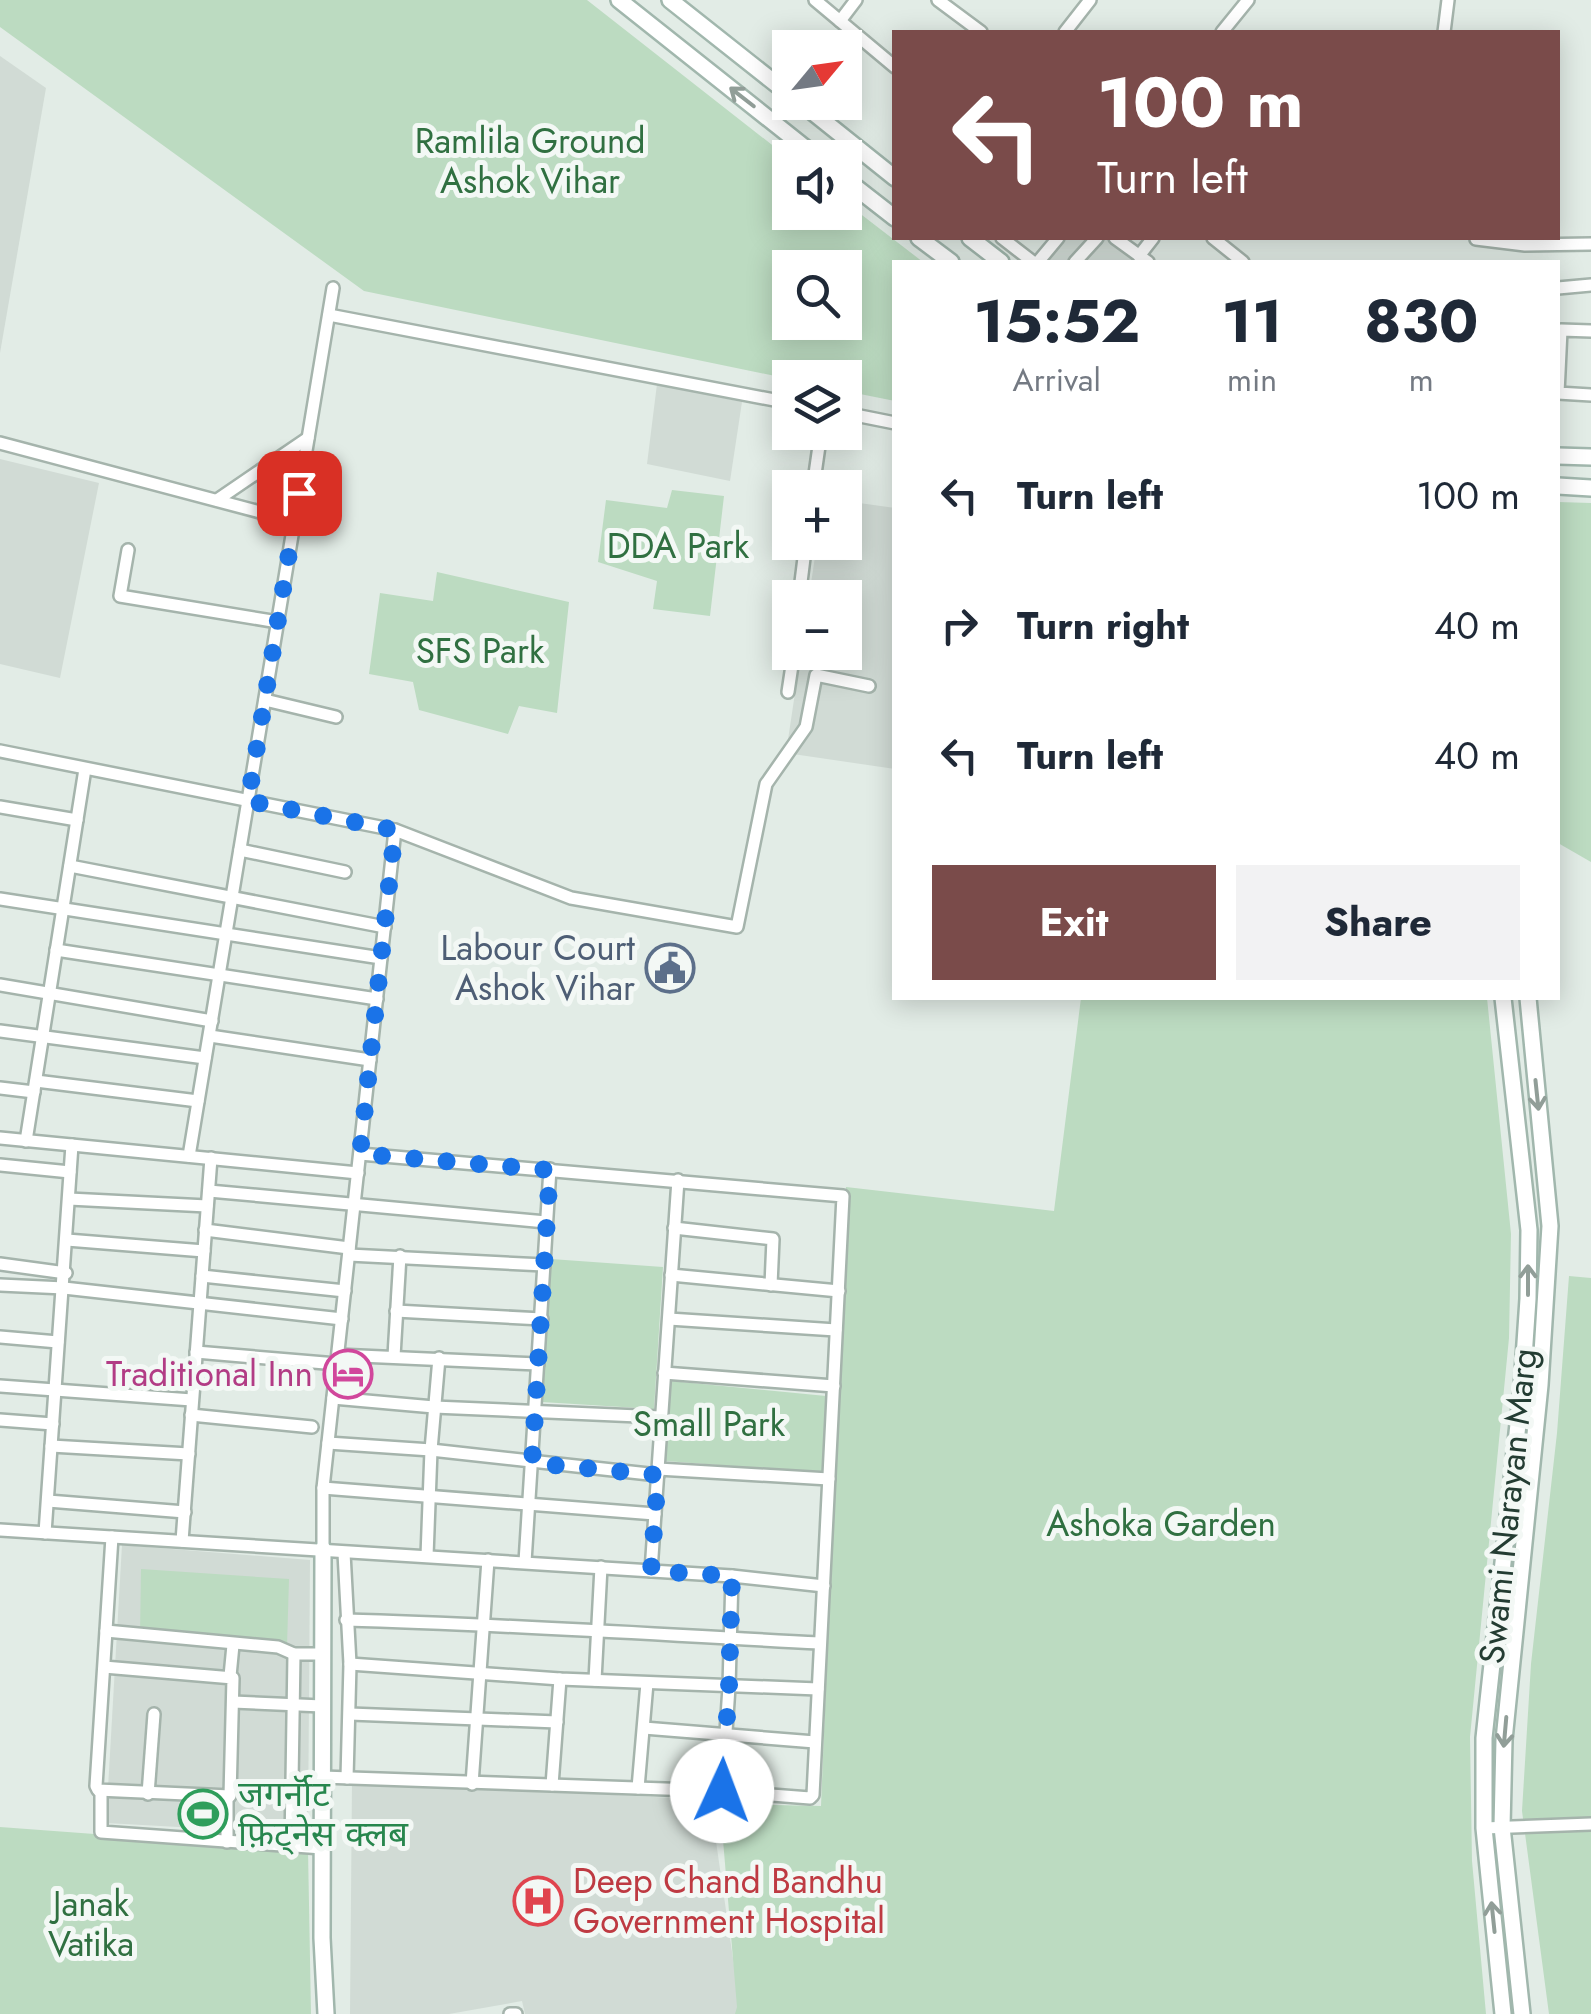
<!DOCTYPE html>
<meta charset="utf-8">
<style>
:root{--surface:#fff;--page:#f2f2f3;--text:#1f2937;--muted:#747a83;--accent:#7a4b4a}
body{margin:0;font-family:Jost,"Noto Sans Devanagari",sans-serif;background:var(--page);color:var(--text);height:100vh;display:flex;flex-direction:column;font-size:38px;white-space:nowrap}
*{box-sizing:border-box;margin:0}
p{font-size:32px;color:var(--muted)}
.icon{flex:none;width:55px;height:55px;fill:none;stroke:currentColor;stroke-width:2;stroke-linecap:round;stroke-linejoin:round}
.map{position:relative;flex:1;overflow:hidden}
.panel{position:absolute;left:892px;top:260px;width:668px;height:740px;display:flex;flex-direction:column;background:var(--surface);border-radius:0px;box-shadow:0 5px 25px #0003}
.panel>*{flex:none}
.guide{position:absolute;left:892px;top:30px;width:668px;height:210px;border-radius:0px;box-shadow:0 5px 25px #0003;background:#7a4b4a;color:#fff;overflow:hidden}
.needle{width:65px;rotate:61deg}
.tools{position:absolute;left:772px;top:30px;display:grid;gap:20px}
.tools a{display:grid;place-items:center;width:90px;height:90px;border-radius:0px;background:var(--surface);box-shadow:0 5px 25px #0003;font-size:50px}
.pin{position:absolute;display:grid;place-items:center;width:85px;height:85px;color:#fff;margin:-42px;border-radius:20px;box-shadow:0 5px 15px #0006}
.me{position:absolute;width:110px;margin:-55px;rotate:2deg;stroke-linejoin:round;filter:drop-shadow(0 0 8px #0008)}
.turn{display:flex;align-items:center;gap:35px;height:210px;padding:0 40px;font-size:45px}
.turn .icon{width:130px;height:130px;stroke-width:2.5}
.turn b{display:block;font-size:70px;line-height:85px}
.eta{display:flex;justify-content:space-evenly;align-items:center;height:170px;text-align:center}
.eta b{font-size:60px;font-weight:700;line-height:70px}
.primary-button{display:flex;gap:20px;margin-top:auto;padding:20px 40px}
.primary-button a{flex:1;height:115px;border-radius:0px;background:var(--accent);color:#fff;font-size:40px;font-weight:700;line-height:115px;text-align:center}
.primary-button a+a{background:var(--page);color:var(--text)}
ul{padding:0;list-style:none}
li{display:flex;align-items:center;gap:30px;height:130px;padding:0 40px}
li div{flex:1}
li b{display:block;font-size:38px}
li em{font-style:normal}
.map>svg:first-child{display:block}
</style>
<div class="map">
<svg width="1591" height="2014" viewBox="0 0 1591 2014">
<rect width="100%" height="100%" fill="#e2ece6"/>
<g fill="#d1dbd5">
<polygon points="0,56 46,88 0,353"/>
<polygon points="1068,238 1108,238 1138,262 1048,262"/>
<polygon points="657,384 742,402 730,481 647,464"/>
<polygon points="0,459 99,483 60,678 0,664"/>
<polygon points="845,501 895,508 895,769 786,753 801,653 845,652 845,598 809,597 817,543 845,542"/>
<polygon points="122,1545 310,1560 308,1834 106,1823"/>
<polygon points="352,1781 710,1800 741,2014 525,2014 522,2001 449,2014 350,2014"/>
</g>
<g fill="#bcdbc1" fill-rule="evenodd">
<path d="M0,0H587L790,159V212H845V202L923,262H895V401L845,391V378L790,379L364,291L0,27ZM790,268H845V322H790Z"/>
<polygon points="672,490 724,496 710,616 653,609 657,581 598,562 606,500 667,508"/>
<polygon points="1558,502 1591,503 1591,862 1558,843"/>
<polygon points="437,572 569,602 557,713 519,706 508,734 419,710 413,682 369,674 380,593 433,601"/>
<polygon points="1081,998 1487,998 1511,1234 1509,1338 1470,1737 1472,1861 1486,2014 735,2014 737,2007 720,1804 821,1806 846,1187 1054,1211"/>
<polygon points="551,1259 663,1267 654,1409 542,1402"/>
<polygon points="1569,1276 1591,1278 1591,2014 1549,2014 1522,1811 1531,1664 1557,1433"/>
<polygon points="671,1381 826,1396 823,1473 666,1461"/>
<polygon points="141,1569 289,1579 287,1646 140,1637"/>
<polygon points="0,1827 308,1850 311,2014 0,2014"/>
</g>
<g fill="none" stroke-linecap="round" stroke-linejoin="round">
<g stroke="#a5b4ac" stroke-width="16">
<g id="street">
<polyline points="815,0 895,67"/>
<polyline points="938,0 981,32"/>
<polyline points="840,21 856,0"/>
<polyline points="1065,32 1090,0"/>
<polyline points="1222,32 1248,0"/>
<polyline points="1444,32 1448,0"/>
<polyline points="1002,238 1033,262"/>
<polyline points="1115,238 1148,262"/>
<polyline points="1213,238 1243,262"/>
<polyline points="1476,239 1525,245 1591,244"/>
<polyline points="1139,256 1153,238"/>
<polyline points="1038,262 1058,238"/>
<polyline points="1075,262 1097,238"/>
<polyline points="1558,288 1591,285"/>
<polyline points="329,315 790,403"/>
<polyline points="1591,331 1561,330 1558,393 1591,395"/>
<polyline points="845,413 895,423"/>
<polyline points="0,443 294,521"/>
<polyline points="813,488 821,432"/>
<polyline points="217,500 308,438"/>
<polyline points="128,550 120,596 278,622"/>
<polyline points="799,598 806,542"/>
<polyline points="788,692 794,652"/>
<polyline points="265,700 336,717"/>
<polyline points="0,751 395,830 571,898 737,927 766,784 806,727 816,675 869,686"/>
<polyline points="0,807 77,820"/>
<polyline points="240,850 345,872"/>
<polyline points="70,866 385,927"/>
<polyline points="0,899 381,958"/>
<polyline points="56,950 377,999"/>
<polyline points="0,985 212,1021"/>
<polyline points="0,1031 205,1058"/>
<polyline points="210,1036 370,1060"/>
<polyline points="36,1081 198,1101"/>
<polyline points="0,1088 34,1092"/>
<polyline points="0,1138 358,1173"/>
<polyline points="26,1141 85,769"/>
<polyline points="189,1156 333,288"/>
<polyline points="0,1165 70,1172"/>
<polyline points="209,1191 546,1222"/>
<polyline points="69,1199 207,1206"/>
<polyline points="674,1228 773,1239 771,1285"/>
<polyline points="205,1230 349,1248"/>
<polyline points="67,1240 204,1251"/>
<polyline points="349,1255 544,1265"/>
<polyline points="0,1264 66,1273"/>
<polyline points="671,1275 839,1291"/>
<polyline points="202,1276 345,1291"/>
<polyline points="0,1285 64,1288 342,1319"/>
<polyline points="396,1311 542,1319"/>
<polyline points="669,1319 836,1330"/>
<polyline points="0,1337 58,1342"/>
<polyline points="196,1352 337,1364"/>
<polyline points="338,1355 538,1364"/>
<polyline points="394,1356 400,1256"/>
<polyline points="664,1373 834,1386"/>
<polyline points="0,1386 192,1400"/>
<polyline points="333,1398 434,1407 661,1417"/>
<polyline points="191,1415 312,1427"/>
<polyline points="0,1420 53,1424"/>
<polyline points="328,1443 431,1450 658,1475"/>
<polyline points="51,1446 189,1454"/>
<polyline points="658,1469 829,1479"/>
<polyline points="323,1488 655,1514"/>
<polyline points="48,1501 185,1512"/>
<polyline points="0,1530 732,1576 824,1586"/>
<polyline points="45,1533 72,1145"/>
<polyline points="182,1541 211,1158"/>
<polyline points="323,1549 323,1488 395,830"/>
<polyline points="344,1553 350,1664 347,1778"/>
<polyline points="427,1556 431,1450 439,1358"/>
<polyline points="525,1562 550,1169"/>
<polyline points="651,1571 678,1180"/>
<path d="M346,1620C504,1624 662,1635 820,1643"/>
<polyline points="106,1631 278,1647 294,1654 323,1654"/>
<polyline points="350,1664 560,1679 818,1689"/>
<polyline points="104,1667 233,1678 230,1796 98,1790 96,1786 112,1537"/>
<polyline points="230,1676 233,1645"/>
<polyline points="595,1680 601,1567"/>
<polyline points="233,1702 322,1706"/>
<polyline points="350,1714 557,1722"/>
<polyline points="644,1728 815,1742"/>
<polyline points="322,1777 722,1791 810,1798 813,1795 843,1196 360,1154"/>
<polyline points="472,1784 488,1560"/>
<polyline points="552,1785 560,1679"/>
<polyline points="638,1788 647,1683"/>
<polyline points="722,1791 729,1687 732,1576"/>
<polyline points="101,1792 101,1832 322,1848"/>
<polyline points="148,1794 154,1714"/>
<polyline points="1484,1828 1591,1824"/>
<polyline points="227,1842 227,1798"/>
<polyline points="291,1846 294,1654"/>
<polyline points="510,2014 516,2014"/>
</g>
</g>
<g stroke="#a1b7ad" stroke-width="20">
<g id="secondary">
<polyline points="619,0 818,158"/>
<polyline points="670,0 790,95"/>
<polyline points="800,102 895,178"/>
<polyline points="845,179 895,218"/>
<polyline points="919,238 951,262"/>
<polyline points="970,238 1001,262"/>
<polyline points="1558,456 1591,457"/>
<polyline points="1558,486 1591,488"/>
<polyline points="323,1549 322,1938 326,2014"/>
<polyline points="1503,2014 1484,1828 1484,1738 1522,1387 1528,1299 1529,1230 1503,998"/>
<polyline points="1522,2014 1502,1827 1504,1740 1540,1385 1550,1226 1528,998"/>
</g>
</g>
<use href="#street" stroke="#fff" stroke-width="11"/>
<use href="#secondary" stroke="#fff" stroke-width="15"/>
</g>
<defs><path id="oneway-shaft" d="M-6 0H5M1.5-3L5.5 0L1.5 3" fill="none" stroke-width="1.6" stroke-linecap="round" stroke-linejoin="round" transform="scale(2.5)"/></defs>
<g stroke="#919e98">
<use href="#oneway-shaft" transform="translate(742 97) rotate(-142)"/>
<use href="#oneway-shaft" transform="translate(1537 1095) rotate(84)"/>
<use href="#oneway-shaft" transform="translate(1528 1280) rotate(-90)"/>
<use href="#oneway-shaft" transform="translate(1505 1732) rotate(95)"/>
<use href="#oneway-shaft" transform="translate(1493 1917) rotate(-96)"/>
</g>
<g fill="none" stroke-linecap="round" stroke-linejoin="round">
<polyline stroke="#1a73e8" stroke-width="18" stroke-dasharray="0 32.4" points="299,493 248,801 395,830 360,1154 550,1170 532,1463 658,1475 651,1571 732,1576 729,1687 722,1791"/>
</g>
<defs>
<g id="civic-ring" transform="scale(2.5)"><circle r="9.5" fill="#f3f8f5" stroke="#5c6f8a" stroke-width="1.5"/><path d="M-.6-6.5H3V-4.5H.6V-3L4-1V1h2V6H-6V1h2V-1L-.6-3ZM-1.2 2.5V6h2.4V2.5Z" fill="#5c6f8a"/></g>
<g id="hotel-ring" transform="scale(2.5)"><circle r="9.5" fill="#f3f8f5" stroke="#d1479c" stroke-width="1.5"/><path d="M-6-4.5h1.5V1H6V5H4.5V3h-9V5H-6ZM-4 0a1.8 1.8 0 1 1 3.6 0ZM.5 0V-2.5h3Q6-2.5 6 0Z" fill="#d1479c"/></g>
<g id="stadium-ring" transform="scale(2.5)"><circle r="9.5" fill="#f3f8f5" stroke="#2e9e5b" stroke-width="1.5"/><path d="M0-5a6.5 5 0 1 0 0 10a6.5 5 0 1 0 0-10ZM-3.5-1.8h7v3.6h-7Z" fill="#2e9e5b"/></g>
<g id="hospital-ring" transform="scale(2.5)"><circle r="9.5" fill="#f3f8f5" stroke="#e0444e" stroke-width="1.5"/><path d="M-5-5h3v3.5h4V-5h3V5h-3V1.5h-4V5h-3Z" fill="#e0444e"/></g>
</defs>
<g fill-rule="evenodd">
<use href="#civic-ring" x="670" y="968"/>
<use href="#hotel-ring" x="348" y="1374"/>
<use href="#stadium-ring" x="203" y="1814"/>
<use href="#hospital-ring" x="538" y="1901"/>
</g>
<g text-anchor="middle" stroke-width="10" stroke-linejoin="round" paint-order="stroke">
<g font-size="35" fill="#307041" stroke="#f3f8f5">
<text x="530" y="153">Ramlila Ground<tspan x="530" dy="40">Ashok Vihar</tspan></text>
<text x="678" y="558">DDA Park</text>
<text x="480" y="663">SFS Park</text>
<text x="709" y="1436">Small Park</text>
<text x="1161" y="1536">Ashoka Garden</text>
<text x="91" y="1916">Janak<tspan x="91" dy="40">Vatika</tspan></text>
</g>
<g font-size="35" fill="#4e5e75" stroke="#f3f8f5" text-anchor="end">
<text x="635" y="960">Labour Court<tspan x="635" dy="40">Ashok Vihar</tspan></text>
</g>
<g font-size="35" fill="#b23c85" stroke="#f3f8f5" text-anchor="end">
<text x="313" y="1386">Traditional Inn</text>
</g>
<g font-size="35" fill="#233c32" stroke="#f3f8f5">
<text transform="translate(1508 1506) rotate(-84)" y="12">Swami Narayan Marg</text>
</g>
<g font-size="35" fill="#27864d" stroke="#f3f8f5" text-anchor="start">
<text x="238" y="1806">जगर्नॉट<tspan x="238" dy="40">फ़िट्नेस क्लब</tspan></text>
</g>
<g font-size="35" fill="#be3a42" stroke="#f3f8f5" text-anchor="start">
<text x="573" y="1893">Deep Chand Bandhu<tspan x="573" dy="40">Government Hospital</tspan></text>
</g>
</g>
</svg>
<div class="tools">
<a><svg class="needle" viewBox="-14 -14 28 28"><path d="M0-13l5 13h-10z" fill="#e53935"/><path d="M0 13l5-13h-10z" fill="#747a83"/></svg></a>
<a><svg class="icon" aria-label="sound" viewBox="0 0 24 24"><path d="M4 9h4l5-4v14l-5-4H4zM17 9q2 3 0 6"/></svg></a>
<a><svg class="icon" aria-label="search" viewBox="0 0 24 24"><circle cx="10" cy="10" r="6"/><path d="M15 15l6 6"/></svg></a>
<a><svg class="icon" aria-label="layers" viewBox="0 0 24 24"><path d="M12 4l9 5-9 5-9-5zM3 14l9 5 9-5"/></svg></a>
<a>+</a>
<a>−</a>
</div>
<div class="pin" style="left:299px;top:493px;background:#d93025"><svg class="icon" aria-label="arrive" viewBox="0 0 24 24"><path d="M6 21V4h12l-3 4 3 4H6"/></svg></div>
<svg class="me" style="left:722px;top:1791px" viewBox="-20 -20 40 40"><circle r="19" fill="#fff"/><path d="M0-13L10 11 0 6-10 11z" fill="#1a73e8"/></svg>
<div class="guide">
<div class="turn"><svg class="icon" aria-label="left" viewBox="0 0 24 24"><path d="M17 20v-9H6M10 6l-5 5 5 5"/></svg><div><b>100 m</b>Turn left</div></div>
</div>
<section class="panel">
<div class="eta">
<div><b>15:52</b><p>Arrival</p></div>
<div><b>11</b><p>min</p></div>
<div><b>830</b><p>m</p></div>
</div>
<ul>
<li><svg class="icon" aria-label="left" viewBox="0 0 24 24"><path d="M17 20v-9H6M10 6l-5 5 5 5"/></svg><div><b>Turn left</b></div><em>100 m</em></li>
<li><svg class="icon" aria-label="right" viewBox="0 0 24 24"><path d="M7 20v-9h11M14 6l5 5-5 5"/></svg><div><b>Turn right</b></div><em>40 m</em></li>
<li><svg class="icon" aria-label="left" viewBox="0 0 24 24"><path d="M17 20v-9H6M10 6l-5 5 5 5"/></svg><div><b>Turn left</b></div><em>40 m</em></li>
</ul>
<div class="primary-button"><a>Exit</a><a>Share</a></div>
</section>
</div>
